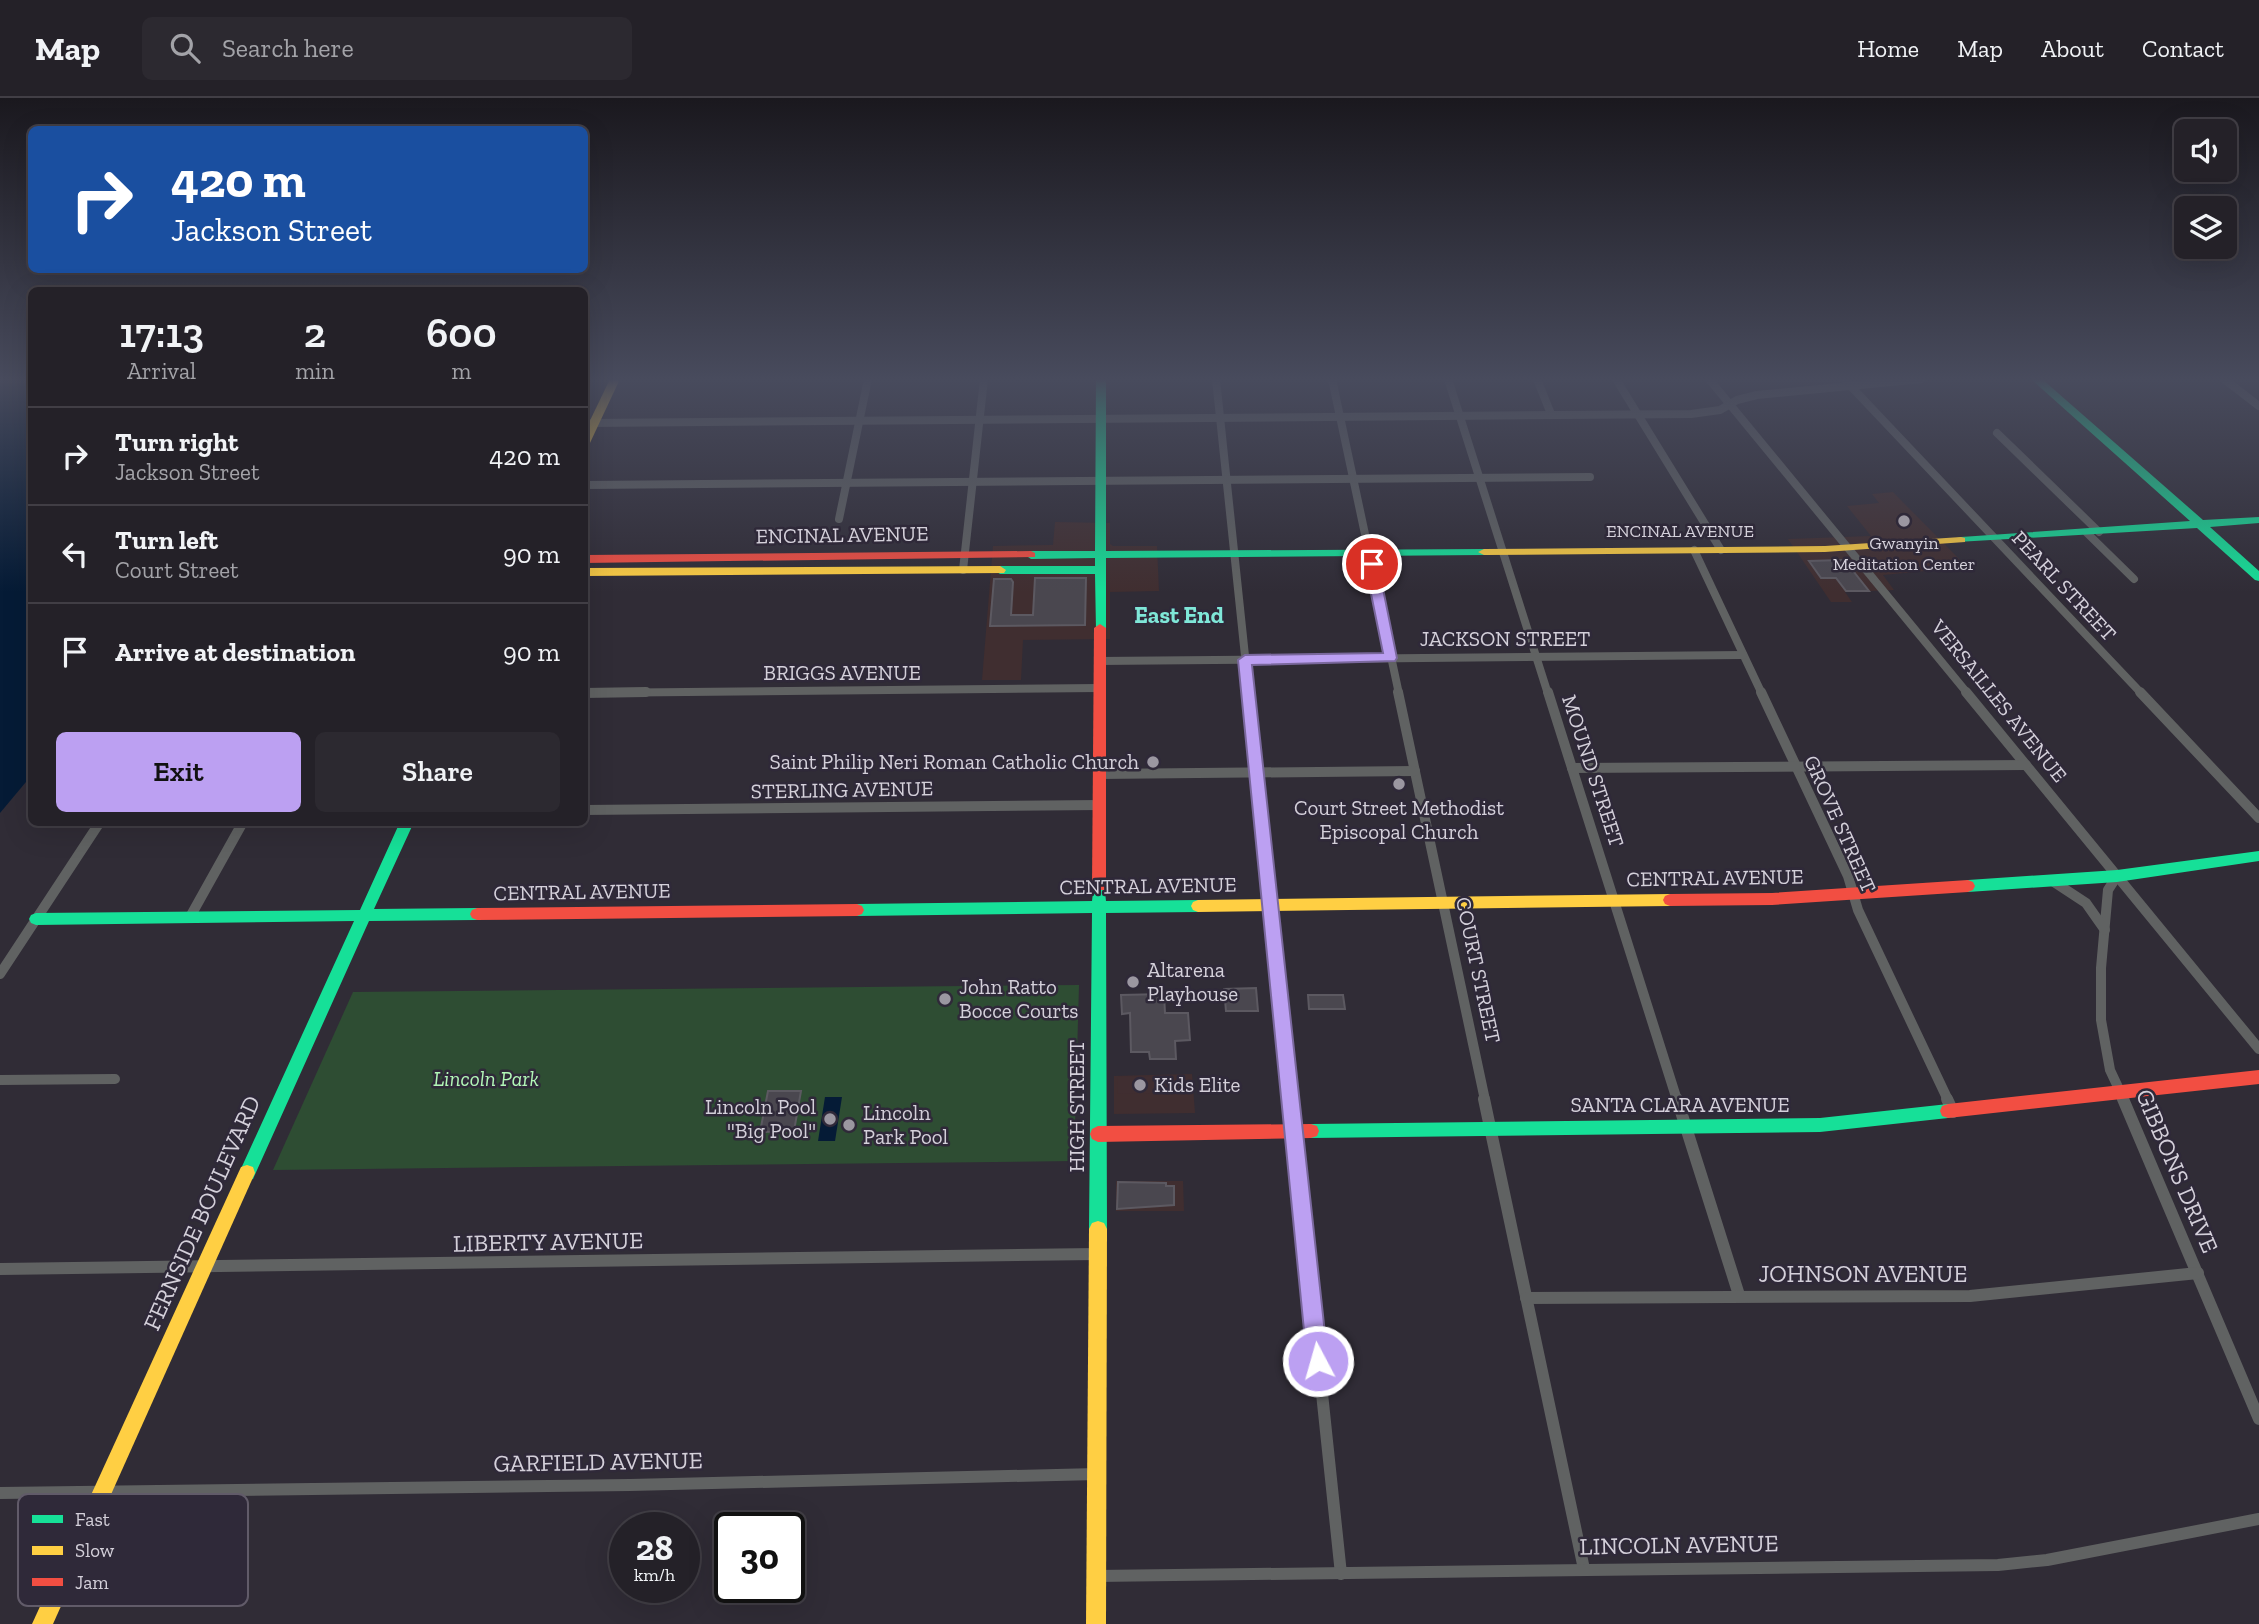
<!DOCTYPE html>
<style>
:root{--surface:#242128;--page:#2c2930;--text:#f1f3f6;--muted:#a3a3a8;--line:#413e45;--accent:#bca0f2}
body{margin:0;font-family:"Zilla Slab",serif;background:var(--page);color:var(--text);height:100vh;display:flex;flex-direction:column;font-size:26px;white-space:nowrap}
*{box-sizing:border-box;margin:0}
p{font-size:23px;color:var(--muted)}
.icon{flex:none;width:38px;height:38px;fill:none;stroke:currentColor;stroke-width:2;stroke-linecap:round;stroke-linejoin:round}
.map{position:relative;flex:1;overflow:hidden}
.drawer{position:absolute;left:28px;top:189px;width:560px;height:539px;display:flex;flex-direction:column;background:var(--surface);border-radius:10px;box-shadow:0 7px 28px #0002,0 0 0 2px var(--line)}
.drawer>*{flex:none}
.banner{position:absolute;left:28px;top:28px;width:560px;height:147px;border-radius:10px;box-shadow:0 7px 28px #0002,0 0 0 2px var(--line);background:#1a4fa0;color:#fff;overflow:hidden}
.buttons{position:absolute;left:2174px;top:21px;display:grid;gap:14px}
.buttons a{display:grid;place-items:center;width:63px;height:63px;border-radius:10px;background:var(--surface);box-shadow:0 7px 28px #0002,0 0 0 2px var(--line);font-size:35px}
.speed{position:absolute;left:609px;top:1414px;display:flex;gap:14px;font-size:35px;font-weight:700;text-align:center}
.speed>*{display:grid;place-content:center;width:91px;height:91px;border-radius:50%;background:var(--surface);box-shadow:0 7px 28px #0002,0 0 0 2px var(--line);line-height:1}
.speed small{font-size:18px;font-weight:400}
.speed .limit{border:4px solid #111;border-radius:10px;background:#fff;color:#111}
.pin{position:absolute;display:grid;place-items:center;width:60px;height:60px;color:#fff;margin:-30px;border:4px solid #fff;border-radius:50%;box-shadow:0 2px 7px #0007}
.me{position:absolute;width:77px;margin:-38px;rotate:354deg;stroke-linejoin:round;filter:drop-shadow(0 0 5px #0008)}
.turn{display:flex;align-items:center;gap:24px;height:147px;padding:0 28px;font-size:32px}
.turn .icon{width:91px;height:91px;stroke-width:2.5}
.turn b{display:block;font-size:49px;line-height:60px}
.eta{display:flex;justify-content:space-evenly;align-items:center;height:119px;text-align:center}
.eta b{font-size:42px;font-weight:600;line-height:49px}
.action{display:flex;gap:14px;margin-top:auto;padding:14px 28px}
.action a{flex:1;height:80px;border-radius:10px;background:var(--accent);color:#111;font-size:28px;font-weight:600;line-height:80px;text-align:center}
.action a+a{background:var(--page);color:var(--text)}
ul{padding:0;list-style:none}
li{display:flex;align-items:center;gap:21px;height:98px;padding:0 28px;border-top:2px solid var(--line)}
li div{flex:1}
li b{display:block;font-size:26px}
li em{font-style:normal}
header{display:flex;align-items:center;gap:42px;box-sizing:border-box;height:98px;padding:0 35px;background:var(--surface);border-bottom:2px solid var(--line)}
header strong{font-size:33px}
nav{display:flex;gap:38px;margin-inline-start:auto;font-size:24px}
.search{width:490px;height:63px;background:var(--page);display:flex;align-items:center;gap:18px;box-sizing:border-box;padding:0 24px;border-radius:10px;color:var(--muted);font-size:26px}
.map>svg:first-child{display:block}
</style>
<header>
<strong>Map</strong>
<div class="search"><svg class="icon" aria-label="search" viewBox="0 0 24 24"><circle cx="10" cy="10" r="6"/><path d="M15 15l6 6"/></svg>Search here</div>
<nav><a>Home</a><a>Map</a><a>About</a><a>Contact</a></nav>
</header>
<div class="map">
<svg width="2259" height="1526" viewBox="0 0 2259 1526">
<rect width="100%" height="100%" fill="#302c36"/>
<g fill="#402e30">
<polygon points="1893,394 1967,469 1883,477 1894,492 1845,494 1852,504 1831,504 1788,441 1871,438 1847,408 1879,405 1872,396"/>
<polygon points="1055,424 1110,425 1110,446 1113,448 1157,448 1159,493 1110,494 1110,541 1023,542 1021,582 982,582 993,448 1053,447"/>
<polygon points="1192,976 1195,1015 1114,1016 1114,978"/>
<polygon points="1116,1083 1183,1083 1184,1113 1116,1113"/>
</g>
<polygon fill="#402e31" points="1163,978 1163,995 1118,996 1117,979"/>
<polygon fill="#2e4d33" points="1079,887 1074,1063 273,1072 353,894"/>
<g fill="#051b36">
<polygon points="0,281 32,281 31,678 0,715"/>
<polygon points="825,999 842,999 835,1043 818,1043"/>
</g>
<g fill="#4a474f" stroke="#5c5961" stroke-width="2">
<polygon points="1842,462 1846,464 1869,493 1846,493 1836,480 1821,480 1809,463"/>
<polygon points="1035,480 1086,480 1085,527 990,528 994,481 1011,481 1013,484 1011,517 1033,517"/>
<polygon points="1256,890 1258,913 1226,913 1224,891"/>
<polygon points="1164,896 1165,915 1188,915 1190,942 1175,943 1176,961 1150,961 1149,954 1131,954 1130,915 1122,916 1121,897"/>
<polygon points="1308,897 1343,897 1345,911 1309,911"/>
<polygon points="768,993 801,993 794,1033 760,1034"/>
<polygon points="1118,1084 1166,1085 1166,1088 1174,1088 1174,1107 1117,1111"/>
</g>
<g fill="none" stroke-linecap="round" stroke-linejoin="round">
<g stroke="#606262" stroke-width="8">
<polyline points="1216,281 1249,596"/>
<polyline points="1332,281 1399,596"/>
<polyline points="1448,281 1548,596"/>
<polyline points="1537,281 1551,316"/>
<polyline points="1616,281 1721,452"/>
<polyline points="1709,281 1968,596"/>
<polyline points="1844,281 2142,596"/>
<polyline points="2224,281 2259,308"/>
<polyline points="587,325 1691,316 1720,312 1737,302 1757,297 1922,281"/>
<polyline points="1997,335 2099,434"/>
<polyline points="584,387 1590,379"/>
<polyline points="839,421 868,281"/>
<polyline points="2087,435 2134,481"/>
<polyline points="1694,452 1762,596"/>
<polyline points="963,472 984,281"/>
<polyline points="1099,563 1743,557"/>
<polyline points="584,595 1099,590"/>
</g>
<g stroke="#606262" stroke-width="10">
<polyline points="1249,594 1291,1002"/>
<polyline points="1398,594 1485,1002"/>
<polyline points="1548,594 1677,1002"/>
<polyline points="1761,594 1848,778 1858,812 1948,1002"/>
<polyline points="1966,594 2259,951"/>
<polyline points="2140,594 2259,720"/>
<polyline points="584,595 646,594"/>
<polyline points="1572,670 2026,667"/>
<polyline points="1099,676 1415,673"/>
<polyline points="584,712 1100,707"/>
<polyline points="2117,778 2108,792 2101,870 2101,922 2110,972 2124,1002"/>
<polyline points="2051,782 2086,805 2105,832"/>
<polyline points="190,819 243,724"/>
<polyline points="0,876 100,724"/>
<polyline points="0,982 115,981"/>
</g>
<g stroke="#606262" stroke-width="12">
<polyline points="1291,1001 1341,1476"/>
<polyline points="1484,1001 1584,1471"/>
<polyline points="1677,1001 1739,1197"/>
<polyline points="1947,1001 1953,1014"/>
<polyline points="2123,1001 2259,1321"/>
<polyline points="0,1171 1097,1156"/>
<polyline points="1526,1200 1970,1198 2198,1175"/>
<polyline points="0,1395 630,1387 1097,1376"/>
<polyline points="1096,1478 1998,1467 2047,1462 2259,1421"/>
</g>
<g fill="#16e098" fill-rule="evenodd">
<polygon points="1096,281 1106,281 1106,453 1484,451 1490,454 1484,457 1106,460 1106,530 1104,533 1096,533 1095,476 1000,476 994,472 1000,468 1095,468 1095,460 1031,461 1025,457 1031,453 1095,453"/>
<polygon points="2031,281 2042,281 2203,422 2259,419 2259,425 2210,429 2259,473 2259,483 2255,482 2197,430 1957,444 1957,440 1961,439 2190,423"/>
<polygon points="400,724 414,724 374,811 477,810 482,812 484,816 482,820 477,822 369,823 253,1081 247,1083 241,1081 239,1075 354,823 36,827 31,825 29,821 31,817 36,815 360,812"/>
<polygon points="2259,753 2259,763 2117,784 1968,794 1963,792 1961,788 1963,784 1968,782 2117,772"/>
<polygon points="1099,782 1104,784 1106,803 1198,802 1203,804 1205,808 1203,812 1198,814 1106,815 1107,1131 1104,1137 1098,1139 1092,1137 1089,1131 1092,815 857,818 852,816 850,812 852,808 857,806 1092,803 1094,784"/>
<polygon points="1948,1006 1954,1008 1956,1013 1954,1018 1948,1020 1820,1034 1311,1040 1305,1038 1303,1033 1305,1028 1311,1026 1820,1020"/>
</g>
<g fill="#ffcf43" fill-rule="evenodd">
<polygon points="610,281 620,281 589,347 584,350 584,335"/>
<polygon points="1961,439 1965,440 1965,444 1825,454 1484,457 1478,454 1484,451 1825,448"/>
<polygon points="1000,468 1006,472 1004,475 584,478 584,470"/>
<polygon points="1670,796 1675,798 1677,802 1675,806 1670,808 1198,814 1193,812 1191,808 1193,804 1198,802"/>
<polygon points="247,1067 253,1069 255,1075 53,1526 32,1526 241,1069"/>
<polygon points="1098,1123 1104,1125 1107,1131 1106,1526 1086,1526 1089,1131 1092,1125"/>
</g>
<g fill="#f24e42" fill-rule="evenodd">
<polygon points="1031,453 1035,455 1035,459 584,465 584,457"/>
<polygon points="1100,526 1106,530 1106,788 1104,792 1094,792 1092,788 1094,530"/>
<polygon points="1968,782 1973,784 1975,788 1973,792 1968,794 1772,807 1670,808 1665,806 1663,802 1665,798 1670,796 1772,795"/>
<polygon points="857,806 862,808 864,812 862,816 857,818 477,822 472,820 470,816 472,812 477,810"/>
<polygon points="2259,972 2259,986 1948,1020 1942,1018 1940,1013 1942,1008 1948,1006"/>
<polygon points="1311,1026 1317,1028 1319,1033 1317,1038 1311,1040 1098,1044 1092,1041 1090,1036 1092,1031 1098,1028"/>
</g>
</g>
<linearGradient id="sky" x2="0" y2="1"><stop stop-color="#1a181e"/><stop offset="0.57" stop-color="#484b5d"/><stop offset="1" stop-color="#484b5d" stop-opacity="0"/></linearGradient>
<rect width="2259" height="494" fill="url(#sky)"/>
<polygon fill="#bca0f2" stroke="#7a689d" stroke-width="2" points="1372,462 1378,466 1397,560 1395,563 1252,567 1328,1263 1325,1270 1318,1273 1310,1270 1307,1263 1238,562 1245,557 1383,555 1365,466"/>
<g fill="#9b97a1" stroke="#2f2939" stroke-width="2.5">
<circle cx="1904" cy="423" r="7"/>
<circle cx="1153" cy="664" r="7"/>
<circle cx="1399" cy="686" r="7"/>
<circle cx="1133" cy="884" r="7"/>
<circle cx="945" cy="901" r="7"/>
<circle cx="1140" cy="987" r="7"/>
<circle cx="830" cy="1021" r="7"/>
<circle cx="849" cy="1027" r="7"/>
</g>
<g text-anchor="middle" stroke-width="5" stroke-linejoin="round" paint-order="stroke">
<g font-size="18" fill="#d4d0da" stroke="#2f2939">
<text x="1680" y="439">ENCINAL AVENUE</text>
</g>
<g font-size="18" fill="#d4d0da" stroke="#2f2939">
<text x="1904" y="451">Gwanyin<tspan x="1904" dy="21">Meditation Center</tspan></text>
</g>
<g font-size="21" fill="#d4d0da" stroke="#2f2939">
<text transform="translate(842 437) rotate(-1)" y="7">ENCINAL AVENUE</text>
<text transform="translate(2064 488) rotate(47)" y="7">PEARL STREET</text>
<text x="1505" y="548">JACKSON STREET</text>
<text x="842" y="582">BRIGGS AVENUE</text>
<text transform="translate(1999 603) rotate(51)" y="7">VERSAILLES AVENUE</text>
<text transform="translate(1593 673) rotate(72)" y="7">MOUND STREET</text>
<text transform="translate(842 692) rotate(-1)" y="7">STERLING AVENUE</text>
<text transform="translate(1840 726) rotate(66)" y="7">GROVE STREET</text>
<text transform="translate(1715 780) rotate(-1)" y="7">CENTRAL AVENUE</text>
<text transform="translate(1148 788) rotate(-1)" y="7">CENTRAL AVENUE</text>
<text transform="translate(582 794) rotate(-1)" y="7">CENTRAL AVENUE</text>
<text transform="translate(1478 872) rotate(78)" y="7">COURT STREET</text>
<text x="1680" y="1014">SANTA CLARA AVENUE</text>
<text transform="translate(1077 1008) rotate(-90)" y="7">HIGH STREET</text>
</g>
<g font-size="21" fill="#d4d0da" stroke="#2f2939" text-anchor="start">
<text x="1139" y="671" text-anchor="end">Saint Philip Neri Roman Catholic Church</text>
<text x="1399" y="717" text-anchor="middle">Court Street Methodist<tspan x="1399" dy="24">Episcopal Church</tspan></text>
<text x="1147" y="879">Altarena<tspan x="1147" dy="24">Playhouse</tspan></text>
<text x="959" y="896">John Ratto<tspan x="959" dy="24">Bocce Courts</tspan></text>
<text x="1154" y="994">Kids Elite</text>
<text x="816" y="1016" text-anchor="end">Lincoln Pool<tspan x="816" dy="24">"Big Pool"</tspan></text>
<text x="863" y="1022">Lincoln<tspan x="863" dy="24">Park Pool</tspan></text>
</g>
<g font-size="21" font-style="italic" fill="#b2f7b7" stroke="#2f2939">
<text x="486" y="988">Lincoln Park</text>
</g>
<g font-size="23" font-weight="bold" fill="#7fe7d8" stroke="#2f2939">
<text x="1179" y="525">East End</text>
</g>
<g font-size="24" fill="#d4d0da" stroke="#2f2939">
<text transform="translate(2177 1073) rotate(67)" y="8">GIBBONS DRIVE</text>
<text transform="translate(202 1115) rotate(-66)" y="8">FERNSIDE BOULEVARD</text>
<text transform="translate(548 1144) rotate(-1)" y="8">LIBERTY AVENUE</text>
<text x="1863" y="1184">JOHNSON AVENUE</text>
<text transform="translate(598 1364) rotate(-1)" y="8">GARFIELD AVENUE</text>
<text transform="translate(1679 1447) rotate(-1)" y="8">LINCOLN AVENUE</text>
</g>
</g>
<rect x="18" y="1396" width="230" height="112" rx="10" fill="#2f2939" stroke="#615b69" stroke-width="2"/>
<rect x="32" y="1417" width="31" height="8" fill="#16e098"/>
<rect x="32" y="1448" width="31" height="9" fill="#ffcf43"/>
<rect x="32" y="1480" width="31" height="8" fill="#f24e42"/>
<g font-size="19" fill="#d4d0da">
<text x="75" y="1428">Fast</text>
<text x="75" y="1459">Slow</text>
<text x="75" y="1491">Jam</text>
</g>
</svg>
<div class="buttons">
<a><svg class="icon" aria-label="sound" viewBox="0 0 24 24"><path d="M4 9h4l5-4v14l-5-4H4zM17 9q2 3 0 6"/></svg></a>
<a><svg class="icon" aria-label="layers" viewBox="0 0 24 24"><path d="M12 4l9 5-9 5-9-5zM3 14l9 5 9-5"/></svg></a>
</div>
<div class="speed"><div>28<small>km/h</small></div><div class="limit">30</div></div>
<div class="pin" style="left:1372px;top:466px;background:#d93025"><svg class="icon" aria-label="arrive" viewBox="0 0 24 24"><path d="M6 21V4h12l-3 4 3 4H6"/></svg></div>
<svg class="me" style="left:1318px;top:1263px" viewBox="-20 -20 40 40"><circle r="17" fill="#bca0f2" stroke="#fff" stroke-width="3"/><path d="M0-11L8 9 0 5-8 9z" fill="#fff"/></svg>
<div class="banner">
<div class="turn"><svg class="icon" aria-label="right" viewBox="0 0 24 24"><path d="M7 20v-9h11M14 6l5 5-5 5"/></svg><div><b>420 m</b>Jackson Street</div></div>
</div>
<section class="drawer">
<div class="eta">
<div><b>17:13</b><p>Arrival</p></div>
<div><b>2</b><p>min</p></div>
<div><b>600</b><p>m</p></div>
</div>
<ul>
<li><svg class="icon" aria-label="right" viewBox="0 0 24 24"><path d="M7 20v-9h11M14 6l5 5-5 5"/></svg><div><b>Turn right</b><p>Jackson Street</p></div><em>420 m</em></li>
<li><svg class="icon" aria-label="left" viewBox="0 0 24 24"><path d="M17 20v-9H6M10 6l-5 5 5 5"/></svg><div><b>Turn left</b><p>Court Street</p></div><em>90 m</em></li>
<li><svg class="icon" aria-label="arrive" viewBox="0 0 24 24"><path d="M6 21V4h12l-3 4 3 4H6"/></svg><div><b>Arrive at destination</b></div><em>90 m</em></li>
</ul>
<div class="action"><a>Exit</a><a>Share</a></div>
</section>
</div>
